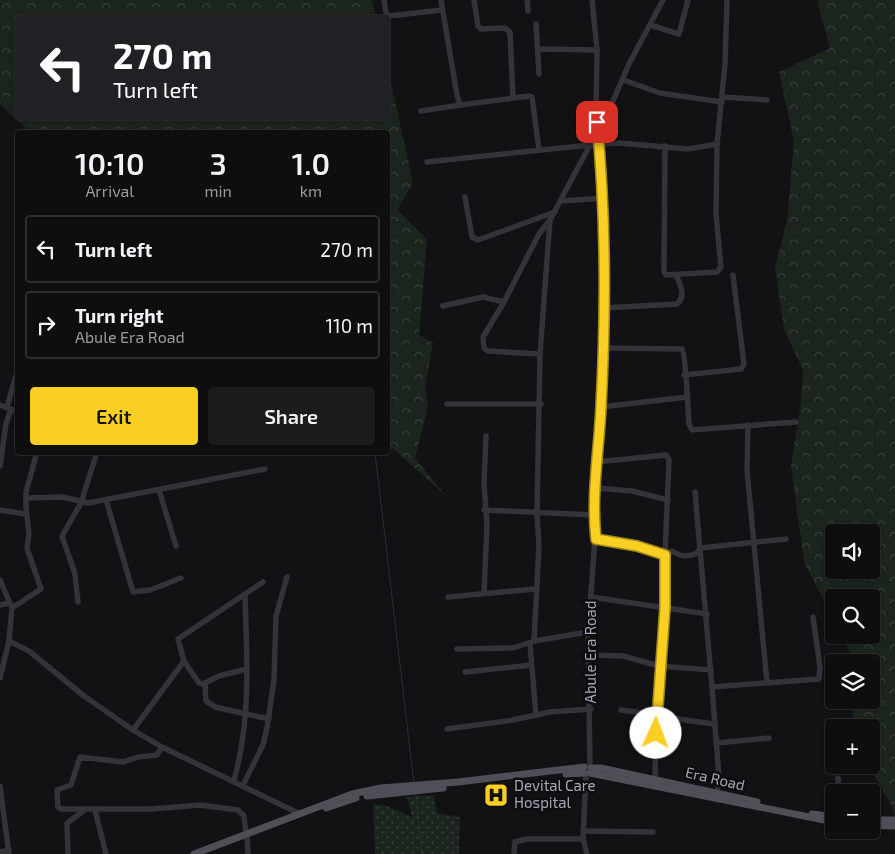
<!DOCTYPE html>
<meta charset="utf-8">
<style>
:root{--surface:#0e0e0f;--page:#1c1c1d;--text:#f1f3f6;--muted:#9b9c9e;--line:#2e2e2f;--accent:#facf24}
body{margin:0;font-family:"Exo 2",sans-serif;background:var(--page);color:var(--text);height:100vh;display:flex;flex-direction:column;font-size:19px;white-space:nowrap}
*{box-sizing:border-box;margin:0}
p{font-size:16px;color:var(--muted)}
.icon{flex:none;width:28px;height:28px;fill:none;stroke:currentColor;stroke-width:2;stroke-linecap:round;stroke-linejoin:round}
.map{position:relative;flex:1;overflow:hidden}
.details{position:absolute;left:15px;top:130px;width:375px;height:325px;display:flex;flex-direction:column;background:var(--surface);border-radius:5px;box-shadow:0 1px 4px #0004,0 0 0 1px var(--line)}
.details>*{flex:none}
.guide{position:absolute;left:15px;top:15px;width:375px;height:105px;border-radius:5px;box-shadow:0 1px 4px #0004,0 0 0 1px var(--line);background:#202124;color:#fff;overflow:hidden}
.tools{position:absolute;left:825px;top:524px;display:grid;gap:10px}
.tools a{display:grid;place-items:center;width:55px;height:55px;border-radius:5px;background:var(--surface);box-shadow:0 1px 4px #0004,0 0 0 1px var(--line);font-size:25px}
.pin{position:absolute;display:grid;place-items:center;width:42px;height:42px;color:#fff;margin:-21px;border-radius:10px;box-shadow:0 2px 8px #0006}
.me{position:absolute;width:55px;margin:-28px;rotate:2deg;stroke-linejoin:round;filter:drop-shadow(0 0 4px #0008)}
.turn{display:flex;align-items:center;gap:18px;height:105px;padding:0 15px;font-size:22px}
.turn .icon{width:65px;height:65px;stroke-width:2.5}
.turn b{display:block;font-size:35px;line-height:42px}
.eta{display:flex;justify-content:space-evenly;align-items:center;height:85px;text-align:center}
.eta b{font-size:30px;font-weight:600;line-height:35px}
.button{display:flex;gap:10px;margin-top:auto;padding:10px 15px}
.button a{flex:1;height:58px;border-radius:5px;background:var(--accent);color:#111;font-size:20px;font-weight:600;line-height:58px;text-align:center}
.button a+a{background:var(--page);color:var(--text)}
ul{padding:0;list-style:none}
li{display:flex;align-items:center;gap:15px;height:68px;margin:0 10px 8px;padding:0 5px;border:2px solid var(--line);border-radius:5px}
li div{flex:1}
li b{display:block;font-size:19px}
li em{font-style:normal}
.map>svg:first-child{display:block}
</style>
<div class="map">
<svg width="895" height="854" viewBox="0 0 895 854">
<defs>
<pattern id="grass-dots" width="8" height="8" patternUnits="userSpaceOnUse" patternTransform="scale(1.25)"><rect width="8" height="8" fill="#1c241e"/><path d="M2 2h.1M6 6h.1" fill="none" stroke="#3a413c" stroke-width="1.8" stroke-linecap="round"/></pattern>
<pattern id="forest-crowns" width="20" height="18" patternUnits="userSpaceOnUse" patternTransform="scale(1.25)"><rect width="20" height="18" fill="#1c241e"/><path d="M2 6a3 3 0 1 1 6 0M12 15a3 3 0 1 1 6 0" fill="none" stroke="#3a413c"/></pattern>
</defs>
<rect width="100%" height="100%" fill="#121214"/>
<polygon fill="url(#grass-dots)" points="434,795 437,813 460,817 459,854 375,854 373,804 384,805 412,817 407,797"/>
<g fill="url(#forest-crowns)" fill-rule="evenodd">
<polygon points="0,0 372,0 376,17 18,18 18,118 388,118 388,69 413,183 397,210 427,239 419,335 433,343 425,387 428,407 415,458 446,496 388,444 388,132 31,132 0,105"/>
<path d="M817,0H895V816L890,802L868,765H871V728L853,727V700H871V669L878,665L853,657L841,635H871V598H834V620L804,562L791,465L801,403L803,370L784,329L775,268L787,221L794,141L779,72L830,48ZM834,532H871V570H834Z"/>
</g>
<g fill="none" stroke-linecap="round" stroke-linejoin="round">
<g stroke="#282f38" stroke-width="1">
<polyline points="375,452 414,784"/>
<polyline points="416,795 422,854"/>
</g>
<g stroke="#333339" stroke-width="5.5">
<polyline points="384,0 386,13 389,16 442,10"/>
<polyline points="441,0 457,95 460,105 529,96 532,97 539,150"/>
<polyline points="474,0 478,26 481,29 505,28 510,32 513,98"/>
<polyline points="527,0 528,11"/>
<polyline points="536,24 539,74"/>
<polyline points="650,25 679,34 688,0"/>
<polyline points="538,49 597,50"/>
<polyline points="623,80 660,93 722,102"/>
<polyline points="723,97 767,100"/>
<polyline points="421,111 460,105"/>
<polyline points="599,133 629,64 663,0"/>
<polyline points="665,146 664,272 666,275 717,272 721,267 716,214 717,144 725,64 727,0"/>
<polyline points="427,162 590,145"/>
<polyline points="465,197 472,237 478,240 555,212"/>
<polyline points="562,201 604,198"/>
<polyline points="443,306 483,297 504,302"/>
<path d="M603,308L677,304C687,295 680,285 676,275"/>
<path d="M602,348L682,349C686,353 688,413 689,424L692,430L796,422"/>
<polyline points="540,354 488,351 484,348 483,337 504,302 539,234 549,221"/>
<polyline points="684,375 741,369 744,364 733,275"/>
<polyline points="447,404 541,404"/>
<polyline points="0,405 18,412"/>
<polyline points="7,407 18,368"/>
<polyline points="601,407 687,397"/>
<polyline points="748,425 747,470 767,683"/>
<polyline points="118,452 130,452"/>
<polyline points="596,462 666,455 669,460 665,555 665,608 656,717 655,779"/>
<polyline points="0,466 6,424 11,409"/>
<polyline points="595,488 632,491 668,500"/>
<polyline points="159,490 176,546"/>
<polyline points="695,492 712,687 719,777 717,794"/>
<polyline points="26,498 63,497 88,503 265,469"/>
<polyline points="106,500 133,592 150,590 181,578"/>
<polyline points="0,510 26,514"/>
<polyline points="484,510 593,515"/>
<path d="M595,539L637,546L665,555L672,551C681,557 688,557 697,553L700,548L786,539"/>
<polyline points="0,580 12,608"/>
<polyline points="484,592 487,525 484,483 486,436"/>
<polyline points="448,597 536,589"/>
<polyline points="591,597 707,614"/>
<polyline points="78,602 75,574 62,536 81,503 97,452"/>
<polyline points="0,605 10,603"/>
<polyline points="9,641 29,651 84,696 133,730 162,747 298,813"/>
<polyline points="534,641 539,546 537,514 540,354 550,220 590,145 619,143 688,149 717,144"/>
<polyline points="530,644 536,715"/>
<polyline points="457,649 513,648 534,641 588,632"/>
<polyline points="590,655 623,656 659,666 711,670"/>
<polyline points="247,669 219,676 203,684 199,683 184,661 178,639 263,582"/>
<polyline points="465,672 531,665"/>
<polyline points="0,678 9,641 12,608 41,589 27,548 29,534 26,507 26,492 37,452"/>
<polyline points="205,683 206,701 215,707 269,719"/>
<polyline points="712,687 819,679 820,667 813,617"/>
<path d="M621,710C652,714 683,721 715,724"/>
<polyline points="447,729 513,720 550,712 591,709"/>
<polyline points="133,730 184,661"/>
<polyline points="716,743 769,738"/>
<polyline points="162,747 157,755 138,757 123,762 80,757 71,785 57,790 58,807 61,809 151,809 200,805 238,810 244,816 246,834"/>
<polyline points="590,766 588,632 595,539 593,515 601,407 604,198 596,109 597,50 592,0"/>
<polyline points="586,774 583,839 587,854"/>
<polyline points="838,778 839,792"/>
<path d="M234,780C251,721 247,658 245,596"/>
<polyline points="243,785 263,745 267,728 274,680 276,616 287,577"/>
<polyline points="0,786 9,854"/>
<polyline points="95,810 106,854"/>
<polyline points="583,831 653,832"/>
<polyline points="247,838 248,854"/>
<polyline points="0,852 9,850"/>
<polyline points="68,854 67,823 86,809"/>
<polyline points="514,854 515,842 526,839 583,839"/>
</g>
<g stroke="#4f4f58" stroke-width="7">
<polyline points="591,768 601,768 757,802"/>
<polyline points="590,773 834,822"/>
<polyline points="566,774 584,773"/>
<polyline points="367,796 443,788"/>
<polyline points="326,808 356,798"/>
<polyline points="812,814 834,817"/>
<polyline points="871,820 895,820"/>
<polyline points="871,825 895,826"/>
<polyline points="194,854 352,794 381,788 458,782 584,767"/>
</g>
</g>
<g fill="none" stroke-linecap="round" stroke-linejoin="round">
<g stroke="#a28717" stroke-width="12">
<path id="route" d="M597,122C606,216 606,312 601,407C599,451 591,495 596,539L637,546L665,555V608L656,733"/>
</g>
<use href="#route" stroke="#facf24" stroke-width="9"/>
</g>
<defs>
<g id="hospital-square" transform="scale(1.25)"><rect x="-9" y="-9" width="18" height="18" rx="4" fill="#facf24" stroke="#0d0d0f"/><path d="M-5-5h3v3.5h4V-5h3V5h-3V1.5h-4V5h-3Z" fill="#111"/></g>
</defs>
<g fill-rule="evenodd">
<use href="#hospital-square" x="496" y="795"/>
</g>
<g text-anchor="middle" stroke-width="5" stroke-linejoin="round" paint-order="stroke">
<g font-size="15" fill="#a3a6b5" stroke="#0d0d0f">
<text transform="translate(591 652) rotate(-90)" y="5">Abule Era Road</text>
<text transform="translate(715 779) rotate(13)" y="5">Era Road</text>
</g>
<g font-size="15" fill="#a3a6b5" stroke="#0d0d0f" text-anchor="start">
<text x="514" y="791">Devital Care<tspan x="514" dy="17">Hospital</tspan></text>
</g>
</g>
</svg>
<div class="tools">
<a><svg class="icon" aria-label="sound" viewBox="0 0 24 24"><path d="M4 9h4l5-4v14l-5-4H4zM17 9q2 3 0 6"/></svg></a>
<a><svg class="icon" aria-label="search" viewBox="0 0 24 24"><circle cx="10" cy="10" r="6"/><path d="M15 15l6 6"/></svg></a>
<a><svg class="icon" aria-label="layers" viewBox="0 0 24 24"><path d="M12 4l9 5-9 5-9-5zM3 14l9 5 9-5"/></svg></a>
<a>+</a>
<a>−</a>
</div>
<div class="pin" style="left:597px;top:122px;background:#d93025"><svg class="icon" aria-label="arrive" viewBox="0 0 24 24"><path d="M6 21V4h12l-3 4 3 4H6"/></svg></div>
<svg class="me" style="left:656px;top:733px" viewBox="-20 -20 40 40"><circle r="19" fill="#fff"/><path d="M0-13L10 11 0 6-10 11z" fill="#facf24"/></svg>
<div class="guide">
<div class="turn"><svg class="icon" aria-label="left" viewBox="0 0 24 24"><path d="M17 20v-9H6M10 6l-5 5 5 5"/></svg><div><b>270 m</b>Turn left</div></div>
</div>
<section class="details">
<div class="eta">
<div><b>10:10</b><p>Arrival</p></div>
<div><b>3</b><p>min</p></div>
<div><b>1.0</b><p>km</p></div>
</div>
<ul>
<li><svg class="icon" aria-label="left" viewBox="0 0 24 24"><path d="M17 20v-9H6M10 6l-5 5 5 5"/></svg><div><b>Turn left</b></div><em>270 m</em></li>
<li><svg class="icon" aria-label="right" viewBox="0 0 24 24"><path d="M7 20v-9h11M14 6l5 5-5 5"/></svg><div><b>Turn right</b><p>Abule Era Road</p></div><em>110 m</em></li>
</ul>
<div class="button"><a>Exit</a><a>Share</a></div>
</section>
</div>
